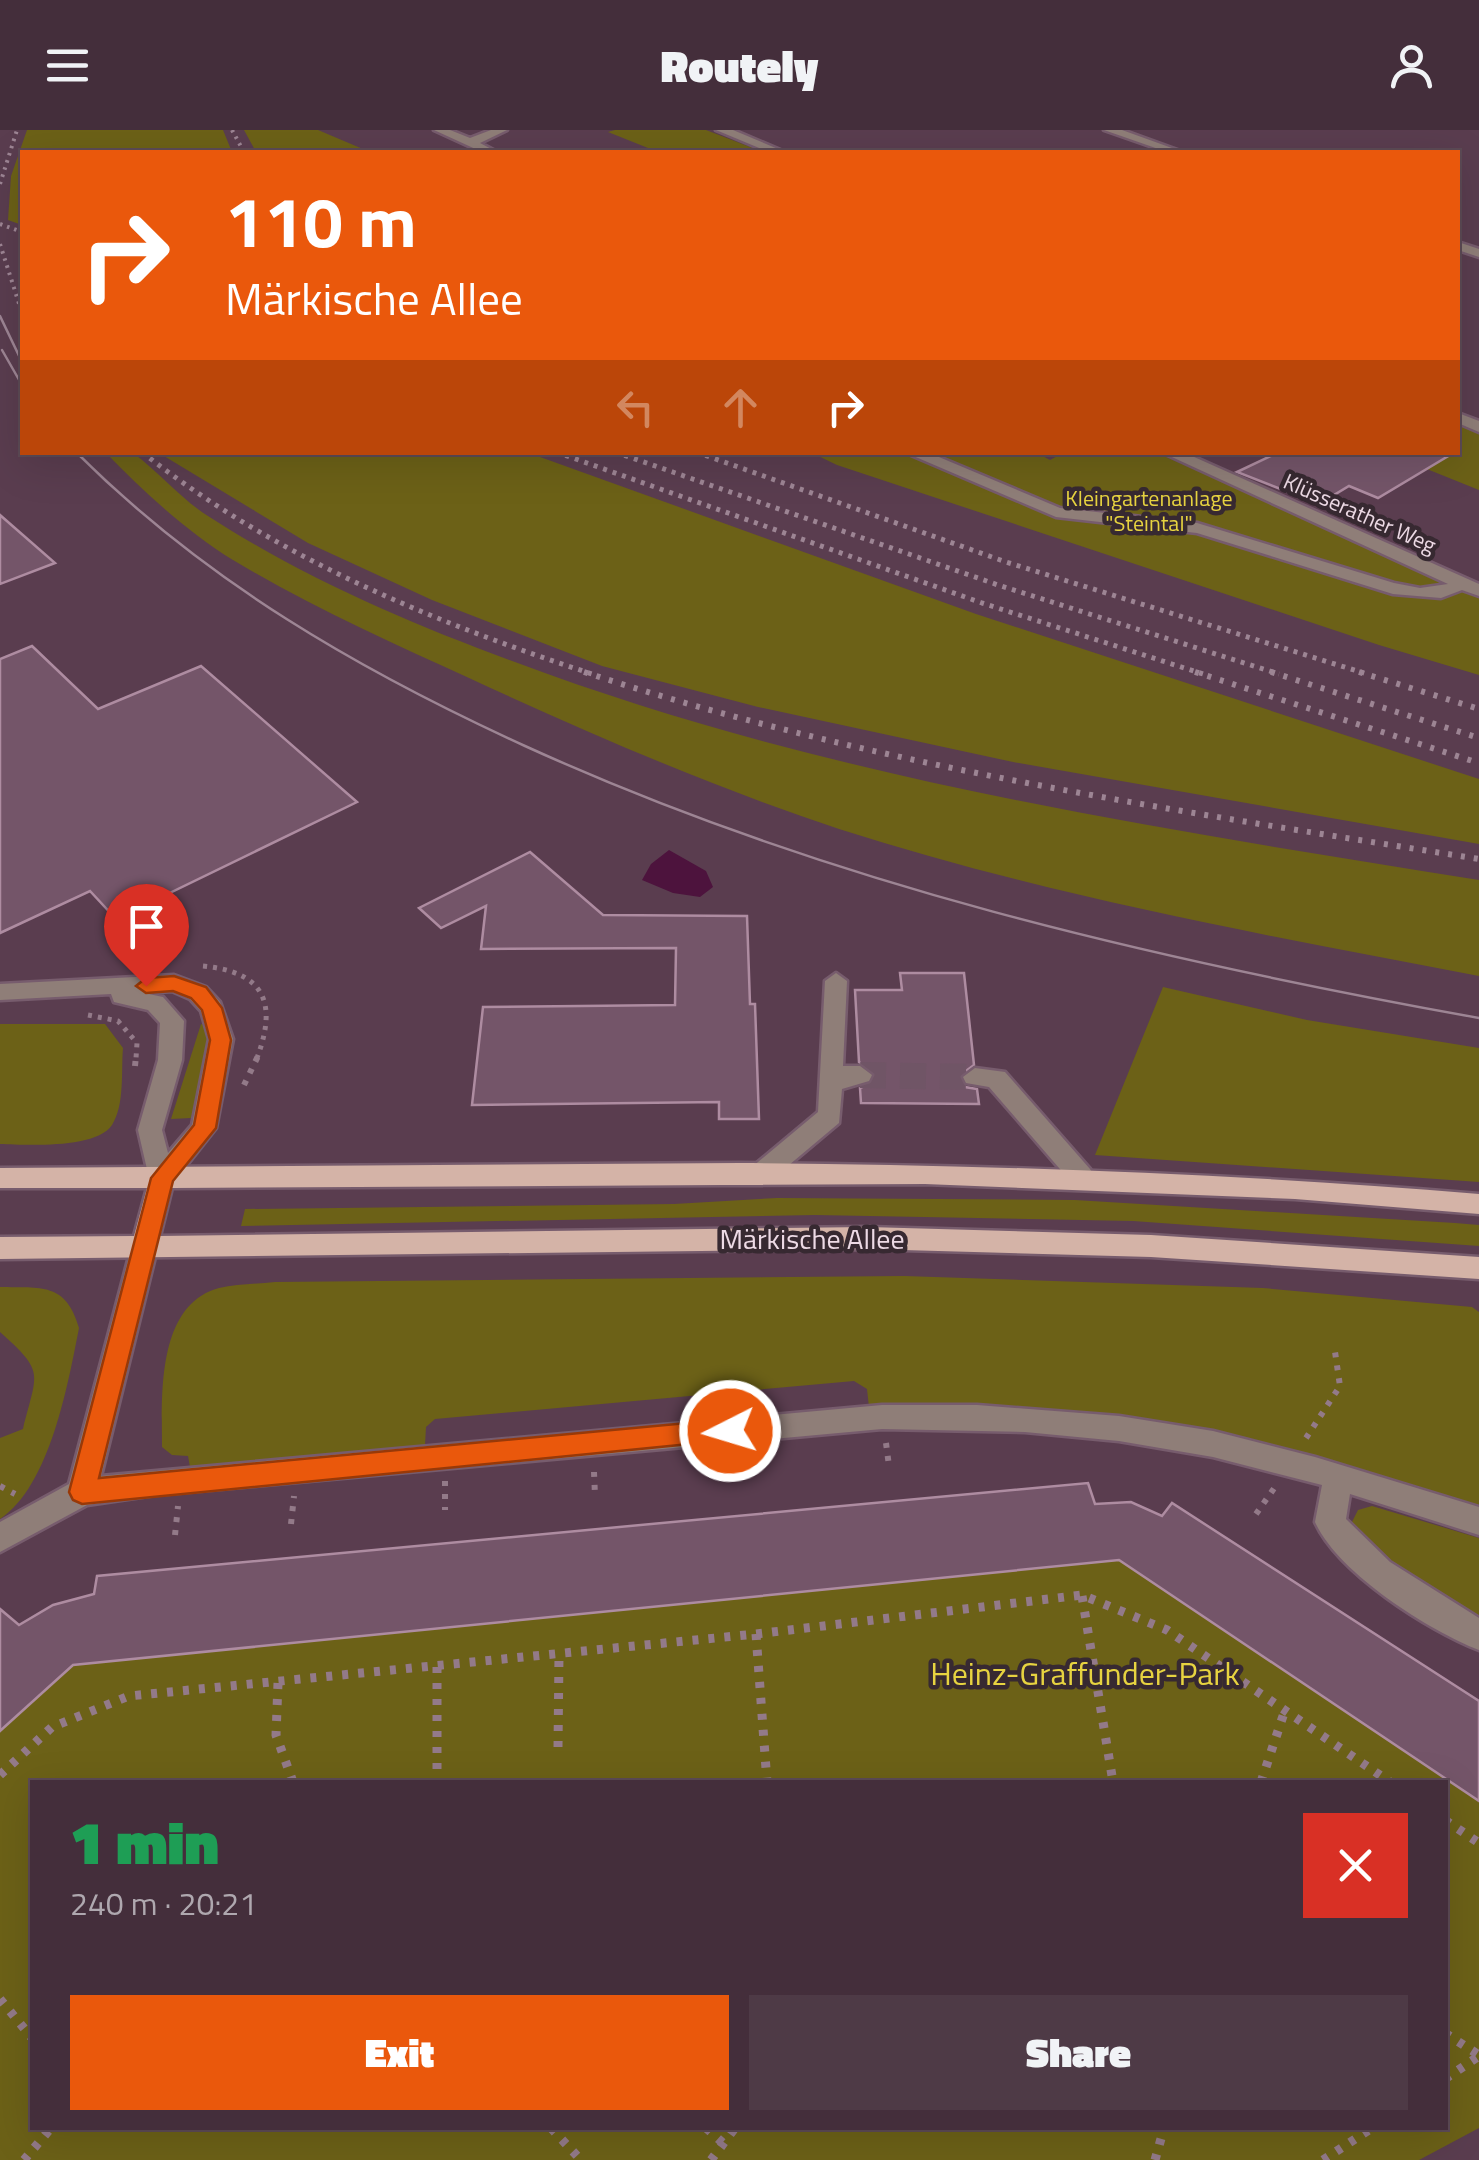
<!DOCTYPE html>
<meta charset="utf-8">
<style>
:root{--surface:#442e3b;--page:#4e3a46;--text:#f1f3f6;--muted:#afa8af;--line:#5c4a55;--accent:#ea580c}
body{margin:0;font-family:"Titillium Web",sans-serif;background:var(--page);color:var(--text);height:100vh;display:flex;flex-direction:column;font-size:38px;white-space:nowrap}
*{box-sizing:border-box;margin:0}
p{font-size:32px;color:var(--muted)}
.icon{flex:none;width:55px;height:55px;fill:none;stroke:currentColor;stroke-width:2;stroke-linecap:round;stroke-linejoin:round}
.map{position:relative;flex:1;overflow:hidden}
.panel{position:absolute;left:30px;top:1650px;width:1418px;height:350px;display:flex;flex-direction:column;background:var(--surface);border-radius:0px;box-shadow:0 10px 40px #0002,0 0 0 2px var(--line)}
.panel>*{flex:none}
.banner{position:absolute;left:20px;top:20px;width:1440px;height:305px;border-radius:0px;box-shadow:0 10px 40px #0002,0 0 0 2px var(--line);background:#ea580c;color:#fff;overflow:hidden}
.pin{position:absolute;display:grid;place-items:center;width:85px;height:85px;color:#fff;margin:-102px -42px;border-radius:50% 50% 50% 0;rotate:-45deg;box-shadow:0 0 10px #0007}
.pin .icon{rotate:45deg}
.me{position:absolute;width:110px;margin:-55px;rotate:265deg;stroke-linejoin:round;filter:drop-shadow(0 0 8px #0008)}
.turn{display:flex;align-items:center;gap:35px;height:210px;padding:0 40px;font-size:45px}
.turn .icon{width:130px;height:130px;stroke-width:2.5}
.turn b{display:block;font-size:70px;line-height:85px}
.lanes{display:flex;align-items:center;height:95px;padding:0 40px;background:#0003;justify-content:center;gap:50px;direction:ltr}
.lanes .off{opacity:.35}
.round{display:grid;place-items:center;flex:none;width:105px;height:105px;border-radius:0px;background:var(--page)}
.overview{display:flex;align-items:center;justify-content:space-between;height:170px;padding:0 40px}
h1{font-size:60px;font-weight:800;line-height:75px;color:#1e9e55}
.cta{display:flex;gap:20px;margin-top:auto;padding:20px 40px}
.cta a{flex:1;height:115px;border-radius:0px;background:var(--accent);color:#fff;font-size:40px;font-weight:800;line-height:115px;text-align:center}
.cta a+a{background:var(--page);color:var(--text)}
header{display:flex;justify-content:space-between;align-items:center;height:130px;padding:0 40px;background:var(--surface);font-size:45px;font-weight:800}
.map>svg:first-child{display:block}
</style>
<header><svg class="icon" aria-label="menu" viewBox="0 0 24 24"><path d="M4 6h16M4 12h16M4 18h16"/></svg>Routely<svg class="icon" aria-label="person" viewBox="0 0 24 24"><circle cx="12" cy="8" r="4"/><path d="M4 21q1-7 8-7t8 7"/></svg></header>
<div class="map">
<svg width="1479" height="2030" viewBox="0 0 1479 2030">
<rect width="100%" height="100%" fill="#5a3d4f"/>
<g fill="#6c6117" fill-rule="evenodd">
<polygon points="27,0 223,0 232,22 22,22 22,95 8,90 11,46"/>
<polygon points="244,0 318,0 370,22 256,22"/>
<polygon points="615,0 706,0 763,22 658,22 608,2"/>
<polygon points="1458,295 1479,303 1479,360 1387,323 1458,322"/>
<polygon points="1035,322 1050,330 1063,323 1157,323 1479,466 1479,545 1379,515 837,335 812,323"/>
<path d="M106,323H133C159,342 181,369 208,386C304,448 408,493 515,532C824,648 1154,698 1479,750V846C1264,805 1048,766 839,699C713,657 590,604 469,548C391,513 306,474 233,430C187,402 143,361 106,323Z"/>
<polygon points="159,323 529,323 976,484 1479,649 1479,714 1013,632 758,577 602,536 432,470 308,413"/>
<polygon points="1163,857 1307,890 1479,918 1479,1052 1095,1025"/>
<path d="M0,894H105L123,918C121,940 125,975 112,995C96,1019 27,1015 0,1014Z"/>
<polygon points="201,894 208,897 211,916 191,988 171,989"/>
<polygon points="777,1068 1075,1070 1455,1093 1479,1095 1479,1116 1133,1091 815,1085 241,1096 245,1079 674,1074"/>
<path d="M904,1146L1263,1158L1472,1177L1479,1182V1375C1388,1350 1297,1322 1204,1303C1093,1280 982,1274 869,1277L867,1259L854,1251L435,1289L426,1297L425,1315L413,1316L190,1337L188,1326L172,1325L162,1317C162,1267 156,1175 219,1158C237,1154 257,1154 275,1152Z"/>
<path d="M0,1157C41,1158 66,1152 79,1198C68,1254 50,1356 0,1389V1308L23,1299C37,1242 46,1243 0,1202Z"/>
<polygon points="1372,1376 1479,1408 1479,1489 1372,1423 1350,1396 1358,1380"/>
<path d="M1119,1430L1479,1671V1998L1419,2030H0V1601L73,1535ZM32,1652H1445V1998H32Z"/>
</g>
<polygon fill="#4d133d" points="669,720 706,741 713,757 700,767 673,763 642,750 651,734"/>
<g fill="#745569" stroke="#ae8ca1" stroke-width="2.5">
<polygon points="1279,322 1455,322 1378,368 1349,356 1319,374 1237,342"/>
<polygon points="0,385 55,433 0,454"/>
<polygon points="32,516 98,579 201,536 357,672 116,789 90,761 0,803 0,529"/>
<polygon points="530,722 603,785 747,786 750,874 755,874 759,989 719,989 719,972 472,975 483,877 675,875 676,818 481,819 486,776 441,798 419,778"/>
<polygon points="900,843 964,843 974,935 959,946 965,957 977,959 979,974 861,973 860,958 872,953 876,944 859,932 855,860 902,860"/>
<polygon points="1088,1353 1095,1374 1131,1372 1162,1386 1172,1373 1479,1571 1479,1671 1119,1430 73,1535 0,1601 0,1479 19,1495 53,1475 94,1464 97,1446"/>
</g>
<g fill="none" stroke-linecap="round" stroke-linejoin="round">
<polyline stroke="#705566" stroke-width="26" stroke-dasharray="26 14" stroke-linecap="butt" points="860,945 975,947"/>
<g stroke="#775c6d" stroke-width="5">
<g id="minor">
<polygon points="434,0 450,0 470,8 491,0 507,0 480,13 497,22 482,22"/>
<polygon points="716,0 733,0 785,22 769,22"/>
<polygon points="1104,0 1122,0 1183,22 1167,22"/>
<polygon points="1458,112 1479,119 1479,127 1458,120"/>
<polygon points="1458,283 1479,291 1479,302 1458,293"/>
<polygon points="904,322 927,322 1060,378 1197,393 1394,453 1420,458 1448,454 1161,322 1183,322 1479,454 1479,466 1462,460 1441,468 1393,464 1197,403 1056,387"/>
<polygon points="836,843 847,851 843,936 860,936 872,945 869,951 842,959 839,993 770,1051 752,1051 748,1044 752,1037 818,982 825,851"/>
<path d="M174,845L206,857L220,872L233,909L216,998L171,1055H153L149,1048L138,1000L158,930L160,893L148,880L114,872L111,864L0,870V854ZM172,861L190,869L201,881L209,909L192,995L168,1023L162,1000L182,930L184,891L163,867L144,863Z"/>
<polygon points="975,938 1005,942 1090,1039 1094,1046 1090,1053 1072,1053 989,957 966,953 963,947"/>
<path d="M145,1104L154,1108L158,1115L101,1346L882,1275H977L1119,1286L1213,1301L1315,1327L1479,1377V1405L1350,1364L1346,1389L1390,1432L1479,1488V1520C1428,1500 1338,1443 1315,1392L1322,1355L1213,1327L1119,1311L1025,1302L882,1299L155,1365L87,1375L0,1422V1392L69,1354L132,1115L136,1108Z"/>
</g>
</g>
<g stroke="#775c6d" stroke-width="5">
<path id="major" d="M740,1033C987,1035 1233,1043 1479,1064V1084L1295,1069L925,1054L172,1058L160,1106L868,1097L1151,1105L1479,1127V1149L1151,1127L868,1119L0,1129V1107L134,1106L147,1058H0V1038Z"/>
</g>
<g stroke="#937a89" stroke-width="5" stroke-dasharray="4 6" stroke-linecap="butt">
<path d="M203,836C264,842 278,872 257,928"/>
<polyline points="88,885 118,891 137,913 136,928"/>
</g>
<g stroke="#937a89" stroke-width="6" stroke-dasharray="5 8" stroke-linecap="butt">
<polyline points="135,936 136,926"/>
<polyline points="244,955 258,926"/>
<polyline points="1306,1308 1340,1256 1334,1215"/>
<polyline points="886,1313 889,1336"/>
<polyline points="733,1328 736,1352"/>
<polyline points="594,1342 595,1366"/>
<polyline points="445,1351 445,1380"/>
<polyline points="0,1356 15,1364"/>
<polyline points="1256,1384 1275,1357"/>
<polyline points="291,1394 294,1366"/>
<polyline points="175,1405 178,1376"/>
</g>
<g stroke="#937a89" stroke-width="9" stroke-dasharray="6 10" stroke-linecap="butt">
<polyline points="1082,1466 1113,1652"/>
<polyline points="756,1504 767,1652"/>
<polyline points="437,1537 437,1652"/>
<polyline points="278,1553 276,1605 293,1652"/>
<polyline points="558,1617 559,1525"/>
<polyline points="0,1645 52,1597 129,1566 756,1504 1082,1465 1167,1500 1390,1652"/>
<polyline points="1261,1652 1285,1580"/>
<polyline points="1445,1690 1479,1713"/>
<polyline points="0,1869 32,1908"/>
<polyline points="1445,1903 1479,1925"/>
<polyline points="1445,1949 1479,1926"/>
<polyline points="551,1998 581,2030"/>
<polyline points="706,1998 723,2013"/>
<polyline points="24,2030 51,1998"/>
<polyline points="711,2030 735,1998"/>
<polyline points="1155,2030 1164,1998"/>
<polyline points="1323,2030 1372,1998"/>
</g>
<use href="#minor" fill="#8f7e78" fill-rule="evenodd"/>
<use href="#major" fill="#d4b3a7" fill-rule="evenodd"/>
<g stroke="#9d8594" stroke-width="2.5">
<polyline points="0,186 22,232"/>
<polyline points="2,220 22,255"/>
<path d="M76,322C206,452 359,540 525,616C828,754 1152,829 1479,888"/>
</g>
<g stroke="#9d8594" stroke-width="4" stroke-dasharray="2.5 5" stroke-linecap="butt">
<polyline points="232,0 244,22"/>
<polyline points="0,54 17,0"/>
<polyline points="0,94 22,102"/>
<polyline points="0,114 22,183"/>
</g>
<g stroke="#9d8594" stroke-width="5" stroke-dasharray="4 6" stroke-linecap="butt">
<path d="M142,322C274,427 433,492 592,544"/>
<polyline points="556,322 982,473 1203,544"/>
<polyline points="615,322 998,455 1279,544"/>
<polyline points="696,322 1006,432 1367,544"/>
</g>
<g stroke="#9d8594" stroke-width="6" stroke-dasharray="4 9" stroke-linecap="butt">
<path d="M584,542C875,637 1178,681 1479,729"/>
<polyline points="1195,542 1479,633"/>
<polyline points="1271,542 1479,608"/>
<polyline points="1359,542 1479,579"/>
</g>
</g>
<polygon fill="#ea580c" stroke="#983908" stroke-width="2.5" points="174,846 206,857 222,878 231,910 216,998 173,1051 99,1348 730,1289 740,1293 744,1301 740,1309 82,1374 73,1370 69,1362 151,1048 194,995 210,910 202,880 191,868 173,861 146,863 136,856 146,848"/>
<g text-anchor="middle" stroke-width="9" stroke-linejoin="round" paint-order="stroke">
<g font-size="22" fill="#e7d340" stroke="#372931">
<text x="1149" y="376">Kleingartenanlage<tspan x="1149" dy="25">"Steintal"</tspan></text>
</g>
<g font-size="22" fill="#eddae5" stroke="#372931">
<text transform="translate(1360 383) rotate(24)" y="8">Klüsserather Weg</text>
</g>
<g font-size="28" fill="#eddae5" stroke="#372931">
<text x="812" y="1119">Märkische Allee</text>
</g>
<g font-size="32" fill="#e7d340" stroke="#372931">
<text x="1085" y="1555">Heinz-Graffunder-Park</text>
</g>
</g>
</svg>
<div class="pin" style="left:146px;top:856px;background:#d93025"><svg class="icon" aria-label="arrive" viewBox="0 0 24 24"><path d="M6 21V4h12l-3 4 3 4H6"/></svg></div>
<svg class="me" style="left:730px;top:1301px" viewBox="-20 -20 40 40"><circle r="17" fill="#ea580c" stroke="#fff" stroke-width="3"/><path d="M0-11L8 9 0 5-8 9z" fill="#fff"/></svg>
<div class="banner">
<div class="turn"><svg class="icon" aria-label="right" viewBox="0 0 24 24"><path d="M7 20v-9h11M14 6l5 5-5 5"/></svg><div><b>110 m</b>Märkische Allee</div></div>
<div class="lanes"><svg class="icon off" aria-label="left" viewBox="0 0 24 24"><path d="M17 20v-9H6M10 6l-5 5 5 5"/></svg><svg class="icon off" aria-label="ahead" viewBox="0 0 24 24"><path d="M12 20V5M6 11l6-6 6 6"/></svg><svg class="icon" aria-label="right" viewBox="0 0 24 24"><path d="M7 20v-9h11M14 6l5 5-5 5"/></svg></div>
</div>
<section class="panel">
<div class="overview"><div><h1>1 min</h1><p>240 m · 20:21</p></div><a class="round" style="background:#d93025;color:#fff"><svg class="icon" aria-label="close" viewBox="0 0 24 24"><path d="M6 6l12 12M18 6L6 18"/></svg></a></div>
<div class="cta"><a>Exit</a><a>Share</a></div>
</section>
</div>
